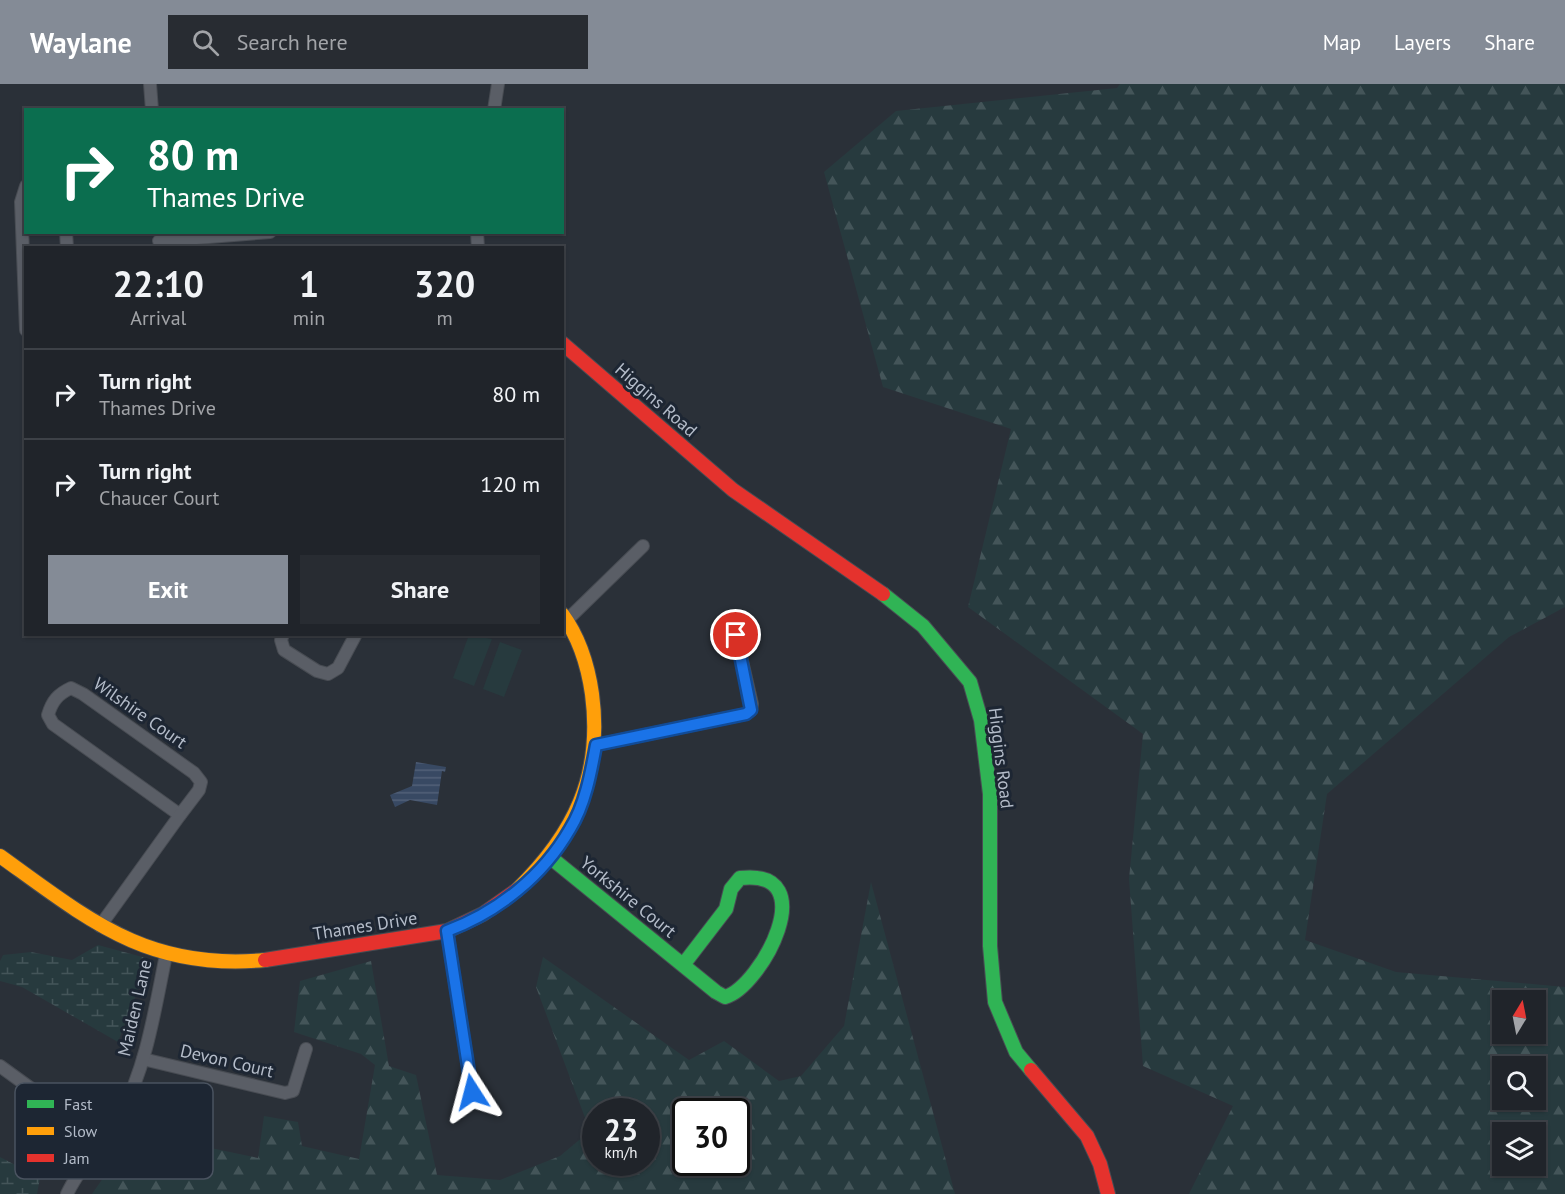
<!DOCTYPE html>
<style>
:root{--surface:#20242a;--page:#282c32;--text:#f1f3f6;--muted:#a2a4a8;--line:#3d4147;--accent:#848b96}
body{margin:0;font-family:"PT Sans",sans-serif;background:var(--page);color:var(--text);height:100vh;display:flex;flex-direction:column;font-size:22px;white-space:nowrap}
*{box-sizing:border-box;margin:0}
p{font-size:20px;color:var(--muted)}
.icon{flex:none;width:33px;height:33px;fill:none;stroke:currentColor;stroke-width:2;stroke-linecap:round;stroke-linejoin:round}
.map{position:relative;flex:1;overflow:hidden}
.details{position:absolute;left:24px;top:162px;width:540px;height:390px;display:flex;flex-direction:column;background:var(--surface);border-radius:0px;box-shadow:0 2px 4px #0004,0 0 0 2px var(--line)}
.details>*{flex:none}
.top-card{position:absolute;left:24px;top:24px;width:540px;height:126px;border-radius:0px;box-shadow:0 2px 4px #0004,0 0 0 2px var(--line);background:#0b6e4f;color:#fff;overflow:hidden}
.needle{width:39px;rotate:10deg}
.controls{position:absolute;left:1492px;top:906px;display:grid;gap:12px}
.controls a{display:grid;place-items:center;width:54px;height:54px;border-radius:0px;background:var(--surface);box-shadow:0 2px 4px #0004,0 0 0 2px var(--line);font-size:30px}
.speed{position:absolute;left:582px;top:1014px;display:flex;gap:12px;font-size:30px;font-weight:700;text-align:center}
.speed>*{display:grid;place-content:center;width:78px;height:78px;border-radius:50%;background:var(--surface);box-shadow:0 2px 4px #0004,0 0 0 2px var(--line);line-height:1}
.speed small{font-size:15px;font-weight:400}
.speed .limit{border:3px solid #111;border-radius:9px;background:#fff;color:#111}
.pin{position:absolute;display:grid;place-items:center;width:51px;height:51px;color:#fff;margin:-26px;border:3px solid #fff;border-radius:50%;box-shadow:0 2px 6px #0007}
.me{position:absolute;width:66px;margin:-33px;rotate:351deg;stroke-linejoin:round;filter:drop-shadow(0 0 4px #0008)}
.turn{display:flex;align-items:center;gap:21px;height:126px;padding:0 24px;font-size:27px}
.turn .icon{width:78px;height:78px;stroke-width:2.5}
.turn b{display:block;font-size:42px;line-height:51px}
.eta{display:flex;justify-content:space-evenly;align-items:center;height:102px;text-align:center}
.eta b{font-size:36px;font-weight:700;line-height:42px}
.button{display:flex;gap:12px;margin-top:auto;padding:12px 24px}
.button a{flex:1;height:69px;border-radius:0px;background:var(--accent);color:#fff;font-size:24px;font-weight:700;line-height:69px;text-align:center}
.button a+a{background:var(--page);color:var(--text)}
ul{padding:0;list-style:none}
li{display:flex;align-items:center;gap:18px;height:90px;padding:0 24px;border-top:2px solid var(--line)}
li div{flex:1}
li b{display:block;font-size:22px}
li em{font-style:normal}
header{display:flex;align-items:center;gap:36px;box-sizing:border-box;height:84px;padding:0 30px;background:var(--accent);color:#fff}
header strong{font-size:28px}
nav{display:flex;gap:33px;margin-inline-start:auto;font-size:21px}
.search{width:420px;height:54px;background:var(--page);display:flex;align-items:center;gap:15px;box-sizing:border-box;padding:0 21px;border-radius:0px;color:var(--muted);font-size:22px}
.map>svg:first-child{display:block}
</style>
<header>
<strong>Waylane</strong>
<div class="search"><svg class="icon" aria-label="search" viewBox="0 0 24 24"><circle cx="10" cy="10" r="6"/><path d="M15 15l6 6"/></svg>Search here</div>
<nav><a>Map</a><a>Layers</a><a>Share</a></nav>
</header>
<div class="map">
<svg width="1565" height="1110" viewBox="0 0 1565 1110">
<defs>
<pattern id="forest-firs" width="22" height="20" patternUnits="userSpaceOnUse" patternTransform="scale(1.5)"><rect width="22" height="20" fill="#273a3e"/><path d="M5 1l3.5 6h-7zM16 11l3.5 6h-7z" fill="#445559"/></pattern>
<pattern id="wetland-marsh" width="20" height="14" patternUnits="userSpaceOnUse" patternTransform="scale(1.5)"><rect width="20" height="14" fill="#273a3e"/><path d="M1 5h8M5 5V1M11 12h8M15 12V8" fill="none" stroke="#445559"/></pattern>
<pattern id="water-rules" width="6" height="5" patternUnits="userSpaceOnUse" patternTransform="scale(1.5)"><rect width="6" height="5" fill="#384963"/><path d="M0 2.5h6" fill="none" stroke="#526178"/></pattern>
</defs>
<rect width="100%" height="100%" fill="#2a3038"/>
<g fill="url(#forest-firs)" fill-rule="evenodd">
<path d="M1120,0H1565V523L1509,553L1327,710L1305,856L1396,888L1565,903V1110H1189L1233,1022L1143,982L1129,795L1143,650L968,523L1011,345L883,303L824,88L896,27L1117,4ZM1503,916H1536V950H1503ZM1503,982H1536V1016H1503ZM1503,1048H1536V1082H1503Z"/>
<path d="M871,798L955,1110H92L135,1048L258,1074L264,1032L298,1038L302,1062L359,1075L375,981L361,970L294,948L300,897L371,877L389,982L416,991L437,1091L500,1096L560,1072L590,1047L536,903L543,873L689,976L724,957L779,997L801,992L844,942ZM596,1028H646V1078H596ZM686,1028H736V1078H686Z"/>
</g>
<g fill="url(#wetland-marsh)">
<polygon points="98,861 150,875 118,958 22,903 0,897 0,877 3,871 31,868 72,876"/>
<polygon points="0,1073 40,1094 37,1110 0,1110"/>
</g>
<g fill="#273a3e">
<polygon points="469,551 492,555 474,602 453,594"/>
<polygon points="500,558 522,566 504,613 483,605"/>
</g>
<polygon fill="url(#water-rules)" points="416,678 446,683 445,688 442,687 437,721 410,716 395,723 390,711 412,702"/>
<g fill="none" stroke-linecap="round" stroke-linejoin="round">
<g stroke="#484c53" stroke-width="14">
<g id="street">
<polyline points="150,0 152,26"/>
<polyline points="494,26 498,0"/>
<polyline points="26,102 21,118 26,246"/>
<polyline points="66,148 67,164"/>
<polyline points="477,148 478,164"/>
<polyline points="159,157 270,148"/>
<polyline points="567,536 643,462"/>
<polyline points="283,550 281,556 284,566 317,587 328,590 338,584 356,550"/>
<path d="M71,604L83,610L194,689L201,698L199,706L180,731L53,640L48,631C52,617 58,610 71,604Z"/>
<polyline points="596,661 746,630 751,626 752,620 736,551"/>
<polyline points="100,842 180,731"/>
<polyline points="447,847 472,1008"/>
<polyline points="143,975 285,1009 293,1007 306,965"/>
<polyline points="0,982 102,1056"/>
<path d="M67,1110C81,1080 105,1058 121,1030C147,981 155,924 166,871"/>
</g>
</g>
<g stroke="#484c53" stroke-width="16">
<g id="fast">
<polyline points="883,510 923,542 970,598 981,636 990,710 990,862 995,918 1016,968 1031,986"/>
<path d="M550,773L716,908L725,913C761,903 825,784 740,794L731,805L726,825L683,881"/>
</g>
</g>
<g stroke="#484c53" stroke-width="16">
<g id="slow">
<path d="M0,772C89,836 148,887 265,876"/>
<path d="M517,806C574,750 603,692 592,610C588,582 579,553 562,530"/>
</g>
</g>
<g stroke="#484c53" stroke-width="16">
<g id="jam">
<polyline points="562,259 733,406 883,510"/>
<polyline points="265,876 447,847 483,830 517,806"/>
<polyline points="1031,986 1087,1052 1100,1080 1108,1110"/>
</g>
</g>
<use href="#street" stroke="#5a5e66" stroke-width="12"/>
<use href="#fast" stroke="#30b455" stroke-width="14"/>
<use href="#slow" stroke="#ff9f0a" stroke-width="14"/>
<use href="#jam" stroke="#e5322d" stroke-width="14"/>
</g>
<g fill="none" stroke-linecap="round" stroke-linejoin="round">
<g stroke="#114b97" stroke-width="15">
<path id="route" d="M472,1008L447,847C498,828 543,792 570,745C585,721 591,689 596,661L746,630L751,626L736,551"/>
</g>
<use href="#route" stroke="#1a73e8" stroke-width="10"/>
</g>
<g text-anchor="middle" stroke-width="6" stroke-linejoin="round" paint-order="stroke">
<g font-size="18" fill="#b4bcc9" stroke="#1d2633">
<text transform="translate(656 316) rotate(41)" y="6">Higgins Road</text>
<text transform="translate(140 629) rotate(35)" y="6">Wilshire Court</text>
<text transform="translate(1001 674) rotate(83)" y="6">Higgins Road</text>
<text transform="translate(628 813) rotate(39)" y="6">Yorkshire Court</text>
<text transform="translate(365 842) rotate(-9)" y="6">Thames Drive</text>
<text transform="translate(135 924) rotate(-77)" y="6">Maiden Lane</text>
<text transform="translate(227 977) rotate(13)" y="6">Devon Court</text>
</g>
</g>
<rect x="15" y="999" width="198" height="96" rx="9" fill="#1d2633" stroke="#4a5360" stroke-width="1.5"/>
<rect x="27" y="1016" width="27" height="8" fill="#30b455"/>
<rect x="27" y="1043" width="27" height="8" fill="#ff9f0a"/>
<rect x="27" y="1070" width="27" height="8" fill="#e5322d"/>
<g font-size="16" fill="#b4bcc9">
<text x="64" y="1026">Fast</text>
<text x="64" y="1053">Slow</text>
<text x="64" y="1080">Jam</text>
</g>
</svg>
<div class="controls">
<a><svg class="needle" viewBox="-14 -14 28 28"><path d="M0-13l5 13h-10z" fill="#e53935"/><path d="M0 13l5-13h-10z" fill="#a2a4a8"/></svg></a>
<a><svg class="icon" aria-label="search" viewBox="0 0 24 24"><circle cx="10" cy="10" r="6"/><path d="M15 15l6 6"/></svg></a>
<a><svg class="icon" aria-label="layers" viewBox="0 0 24 24"><path d="M12 4l9 5-9 5-9-5zM3 14l9 5 9-5"/></svg></a>
</div>
<div class="speed"><div>23<small>km/h</small></div><div class="limit">30</div></div>
<div class="pin" style="left:736px;top:551px;background:#d93025"><svg class="icon" aria-label="arrive" viewBox="0 0 24 24"><path d="M6 21V4h12l-3 4 3 4H6"/></svg></div>
<svg class="me" style="left:472px;top:1008px" viewBox="-20 -20 40 40"><path d="M0-17L14 15 0 8-14 15z" fill="#1a73e8" stroke="#fff" stroke-width="4"/></svg>
<div class="top-card">
<div class="turn"><svg class="icon" aria-label="right" viewBox="0 0 24 24"><path d="M7 20v-9h11M14 6l5 5-5 5"/></svg><div><b>80 m</b>Thames Drive</div></div>
</div>
<section class="details">
<div class="eta">
<div><b>22:10</b><p>Arrival</p></div>
<div><b>1</b><p>min</p></div>
<div><b>320</b><p>m</p></div>
</div>
<ul>
<li><svg class="icon" aria-label="right" viewBox="0 0 24 24"><path d="M7 20v-9h11M14 6l5 5-5 5"/></svg><div><b>Turn right</b><p>Thames Drive</p></div><em>80 m</em></li>
<li><svg class="icon" aria-label="right" viewBox="0 0 24 24"><path d="M7 20v-9h11M14 6l5 5-5 5"/></svg><div><b>Turn right</b><p>Chaucer Court</p></div><em>120 m</em></li>
</ul>
<div class="button"><a>Exit</a><a>Share</a></div>
</section>
</div>
